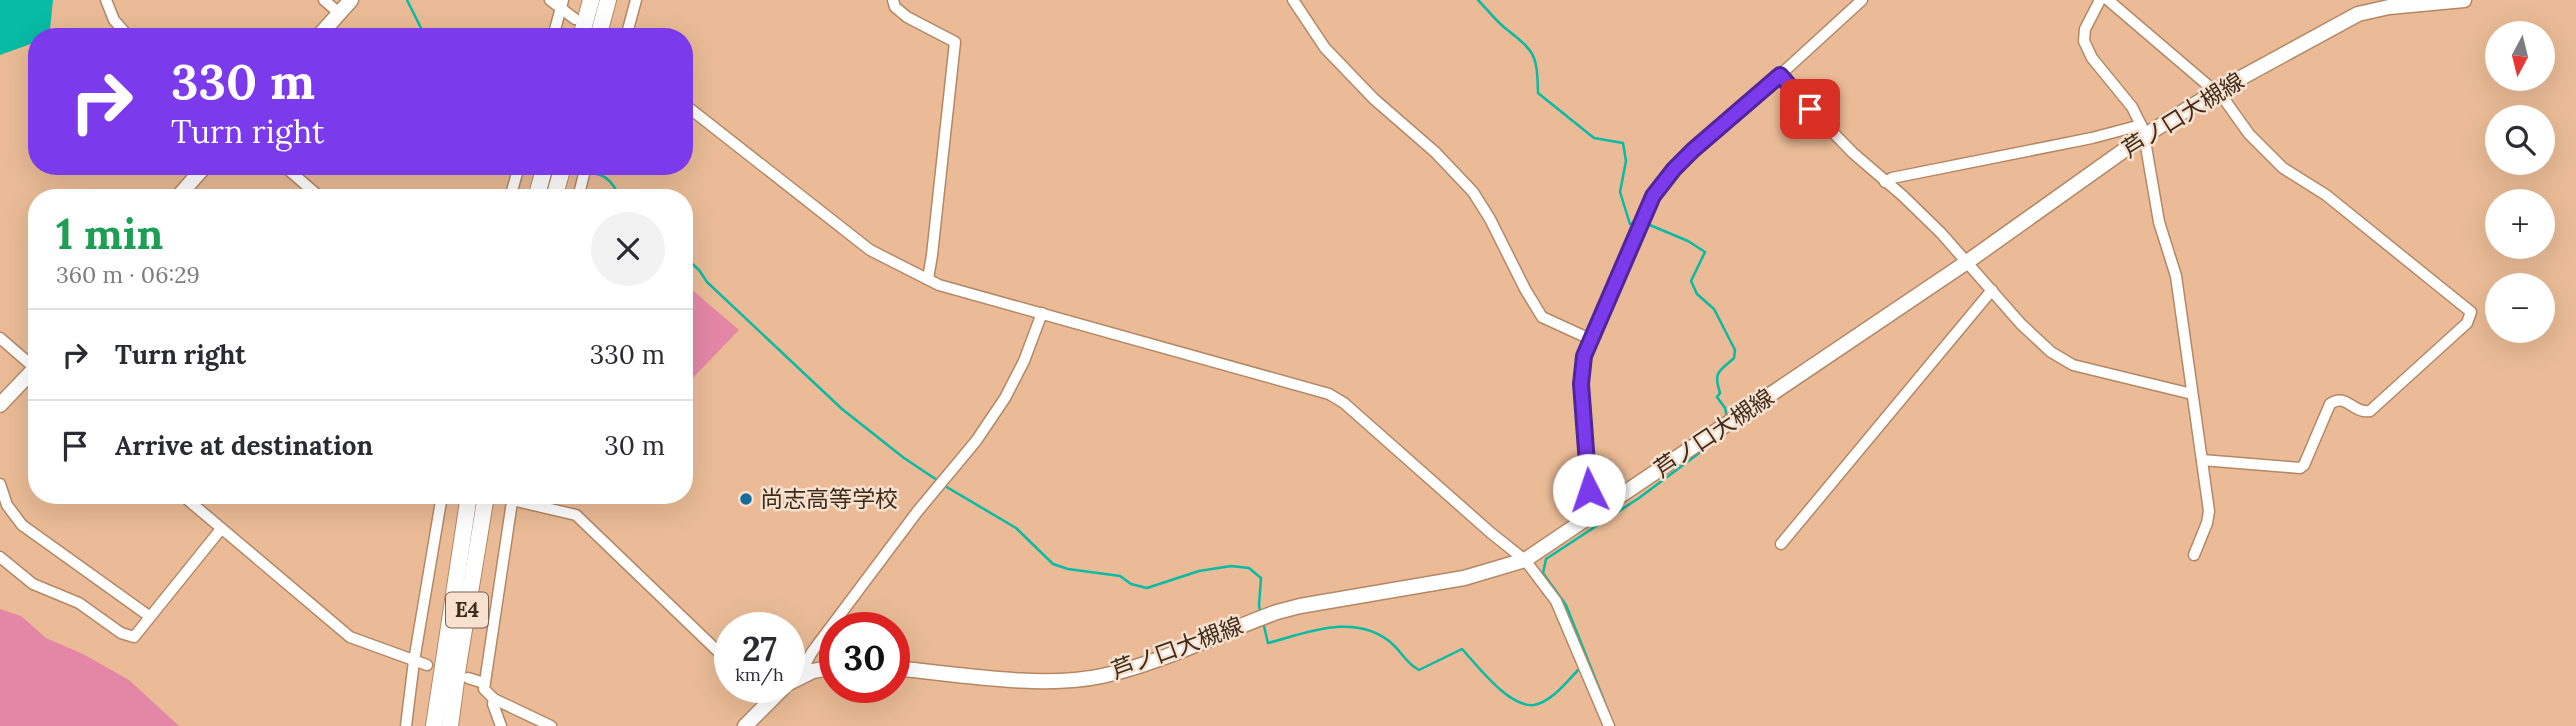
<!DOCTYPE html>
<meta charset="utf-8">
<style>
:root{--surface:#fff;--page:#f2f2f3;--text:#2b2b33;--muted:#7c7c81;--line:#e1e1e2}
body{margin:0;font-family:Lora,"Noto Sans JP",serif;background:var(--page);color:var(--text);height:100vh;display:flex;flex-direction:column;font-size:26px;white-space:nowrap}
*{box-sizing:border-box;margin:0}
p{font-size:23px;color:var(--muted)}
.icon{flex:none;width:38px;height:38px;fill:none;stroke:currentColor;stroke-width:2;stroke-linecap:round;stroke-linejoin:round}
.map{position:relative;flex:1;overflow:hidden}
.panel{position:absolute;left:28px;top:189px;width:665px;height:315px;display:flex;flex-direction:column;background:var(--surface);border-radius:28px;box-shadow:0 7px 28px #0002}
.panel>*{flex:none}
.guide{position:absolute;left:28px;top:28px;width:665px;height:147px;border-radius:28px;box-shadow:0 7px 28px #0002;background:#7c3aed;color:#fff;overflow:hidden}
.needle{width:46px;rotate:187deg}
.buttons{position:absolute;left:2485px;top:21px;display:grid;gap:14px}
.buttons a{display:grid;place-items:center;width:70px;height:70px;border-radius:50%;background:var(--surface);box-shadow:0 7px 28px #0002;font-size:35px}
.speed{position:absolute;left:714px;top:612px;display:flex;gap:14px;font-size:35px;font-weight:700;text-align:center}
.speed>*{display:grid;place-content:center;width:91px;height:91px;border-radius:50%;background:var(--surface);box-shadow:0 7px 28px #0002;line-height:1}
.speed small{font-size:18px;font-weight:400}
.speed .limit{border:10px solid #d22;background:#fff;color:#111}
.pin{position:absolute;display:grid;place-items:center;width:60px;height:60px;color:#fff;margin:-30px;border-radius:14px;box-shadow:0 4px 10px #0006}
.me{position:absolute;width:77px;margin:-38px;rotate:356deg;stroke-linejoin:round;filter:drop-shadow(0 0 5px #0008)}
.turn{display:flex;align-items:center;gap:24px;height:147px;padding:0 28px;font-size:32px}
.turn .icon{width:91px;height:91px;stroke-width:2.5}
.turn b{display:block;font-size:49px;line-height:60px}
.round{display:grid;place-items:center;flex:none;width:74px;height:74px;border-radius:37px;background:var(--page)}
.summary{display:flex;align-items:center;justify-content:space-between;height:119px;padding:0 28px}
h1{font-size:42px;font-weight:800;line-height:52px;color:#1e9e55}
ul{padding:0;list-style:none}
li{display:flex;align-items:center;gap:21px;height:91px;padding:0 28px;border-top:2px solid var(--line)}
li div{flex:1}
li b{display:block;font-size:26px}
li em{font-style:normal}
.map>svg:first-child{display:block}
</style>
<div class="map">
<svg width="2576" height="726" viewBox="0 0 2576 726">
<rect width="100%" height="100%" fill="#eabb96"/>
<g fill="#e487a6">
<polygon points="684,283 739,330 684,387"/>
<polygon points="0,609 21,616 46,638 83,654 129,680 179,726 0,726"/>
</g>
<polygon fill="#08bba4" points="0,0 53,0 50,29 41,37 37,37 36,42 0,55"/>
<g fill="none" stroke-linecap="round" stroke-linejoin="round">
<g stroke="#08bba4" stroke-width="2.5">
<polyline points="407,0 422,30 431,37"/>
<path d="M1478,0C1487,9 1495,20 1505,28C1535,52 1537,53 1538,93L1594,138L1623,143L1626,161L1620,192L1630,224L1638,223"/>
<path d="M589,173C607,173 613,184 621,198"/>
<path d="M1645,223L1688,241L1705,252L1691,281L1697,294L1714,309L1735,350L1734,358C1719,372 1713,371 1720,393L1717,397L1725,408L1727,417"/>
<polyline points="684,256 699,270 707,282 842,409 904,458 940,482"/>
<polyline points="945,486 1016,528 1053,564 1068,569 1120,576 1131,584 1147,588 1199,571 1231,566 1249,568 1261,578 1259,605 1260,612"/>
<path d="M1263,622L1268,643C1307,633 1353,613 1389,641C1401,650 1405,663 1419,670L1462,649C1477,665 1509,708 1534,705C1552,702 1568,680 1580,668"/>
<polyline points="1605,703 1566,605 1543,573 1546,559 1639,498 1730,430"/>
</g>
<g stroke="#b48865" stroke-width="13">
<g id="minor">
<polyline points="106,0 114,20 129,37"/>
<polyline points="324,0 339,13"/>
<polyline points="550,0 575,19"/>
<polyline points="893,0 895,7 907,17 955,42 932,255 928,279"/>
<polyline points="1293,0 1325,48 1374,99 1435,152 1473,192 1490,219 1525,289 1542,317 1590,339"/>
<polyline points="2100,0 2085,29 2084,41 2092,58 2132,107 2143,129 2159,222 2176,276 2209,511 2207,523 2194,555"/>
<path d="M2108,0L2224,99L2249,134L2283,168L2326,195L2471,312L2467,323L2370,411C2353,414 2346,392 2330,404L2304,465L2300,468L2202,460"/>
<polyline points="553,37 563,0"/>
<polyline points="626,37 636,0"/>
<polyline points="1780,75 1810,109 1853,153 1903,196 1941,233 2021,324 2051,352 2073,365 2192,394"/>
<polyline points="684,104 870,250 939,285 1329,394 1344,403 1491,533 1525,560 1556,601 1609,726"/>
<polyline points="284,166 321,198"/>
<polyline points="1885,182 1892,178 2092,138 2141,125"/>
<polyline points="510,198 519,166"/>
<polyline points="578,198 586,166"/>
<polyline points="0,338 37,370"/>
<polyline points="0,484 7,505 22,525 149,616"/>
<polyline points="182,495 350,637 427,665"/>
<polyline points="513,495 484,689 494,699 551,726"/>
<polyline points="512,500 576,515 730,663"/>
<path d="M1585,522C1586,511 1588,500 1589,490C1591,438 1572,389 1590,339L1653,196L1674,169L1721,123L1780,75L1862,0"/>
<polyline points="1781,544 1992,290"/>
<polyline points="0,557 33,584 79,603 121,633 134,637 221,529"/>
<polyline points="803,675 803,668 812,652 917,512 976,441 1005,398 1024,361 1042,313"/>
<polyline points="468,678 484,683"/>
<polyline points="756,688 770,700"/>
<polyline points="494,699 493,704 501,726"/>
<polyline points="406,726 414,661 442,495"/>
</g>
</g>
<g stroke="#b48865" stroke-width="17">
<g id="major">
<polyline points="318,37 351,0"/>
<polyline points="177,198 205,166"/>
<polyline points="0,405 37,366"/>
<path d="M894,668C957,674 1041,689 1102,676C1162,663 1219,633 1277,612L1300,606L1464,578L1525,560L1967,262L2144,136L2215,92L2358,14L2389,7L2464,0"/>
<polyline points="789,683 813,671 835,667"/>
<polyline points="745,726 783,688"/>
</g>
</g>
<g stroke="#b48865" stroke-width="18">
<g id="highway">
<polyline points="581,37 591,0"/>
<polyline points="598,37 608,0"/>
<polyline points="536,198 545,166"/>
<polyline points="554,198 563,166"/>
<polyline points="434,726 469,495"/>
<polyline points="450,726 458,666 486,495"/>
</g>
</g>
<use href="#minor" stroke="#fff" stroke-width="10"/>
<use href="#major" stroke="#fff" stroke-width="14"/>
<use href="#highway" stroke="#fff" stroke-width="16"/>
</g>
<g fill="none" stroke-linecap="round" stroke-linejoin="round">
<g stroke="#51269a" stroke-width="18">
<polyline id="route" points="1589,490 1581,384 1584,356 1653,196 1674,169 1693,150 1780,75 1810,109"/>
</g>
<use href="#route" stroke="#7c3aed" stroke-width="12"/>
</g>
<circle fill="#136c9c" stroke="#f9e1cf" stroke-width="2.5" cx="746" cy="499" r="7"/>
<g text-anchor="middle" stroke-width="5" stroke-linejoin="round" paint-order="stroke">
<rect fill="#f9e1cf" stroke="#766252" stroke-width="2" x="446" y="592.5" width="42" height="35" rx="5"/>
<g font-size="21" font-weight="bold" fill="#3e2c1d">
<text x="467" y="617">E4</text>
</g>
<g font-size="23" fill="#3e2c1d" stroke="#f9e1cf">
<text transform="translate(2183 115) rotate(-32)" y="8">芦ノ口大槻線</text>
<text transform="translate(1714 433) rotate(-34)" y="8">芦ノ口大槻線</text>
<text transform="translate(1177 648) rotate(-20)" y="8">芦ノ口大槻線</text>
</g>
<g font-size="23" fill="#3e2c1d" stroke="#f9e1cf" text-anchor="start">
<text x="760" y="507">尚志高等学校</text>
</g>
</g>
</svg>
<div class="buttons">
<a><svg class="needle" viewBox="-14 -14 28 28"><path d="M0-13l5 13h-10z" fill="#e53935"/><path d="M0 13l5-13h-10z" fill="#7c7c81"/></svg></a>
<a><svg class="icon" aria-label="search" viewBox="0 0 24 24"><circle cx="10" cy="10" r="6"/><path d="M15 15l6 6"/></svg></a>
<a>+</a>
<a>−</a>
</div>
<div class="speed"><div>27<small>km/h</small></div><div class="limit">30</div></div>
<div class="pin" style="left:1810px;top:109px;background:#d93025"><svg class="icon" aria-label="arrive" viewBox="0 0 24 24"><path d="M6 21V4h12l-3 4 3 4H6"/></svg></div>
<svg class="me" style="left:1589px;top:490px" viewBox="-20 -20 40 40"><circle r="19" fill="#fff"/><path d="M0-13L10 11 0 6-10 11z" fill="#7c3aed"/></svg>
<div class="guide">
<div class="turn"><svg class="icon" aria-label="right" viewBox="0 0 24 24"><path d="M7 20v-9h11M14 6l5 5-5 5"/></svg><div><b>330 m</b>Turn right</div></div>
</div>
<section class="panel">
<div class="summary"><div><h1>1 min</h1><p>360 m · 06:29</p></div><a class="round"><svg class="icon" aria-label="close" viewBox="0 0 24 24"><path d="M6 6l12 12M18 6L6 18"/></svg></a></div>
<ul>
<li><svg class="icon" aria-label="right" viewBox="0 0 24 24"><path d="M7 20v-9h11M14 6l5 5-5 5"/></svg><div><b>Turn right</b></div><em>330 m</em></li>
<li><svg class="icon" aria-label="arrive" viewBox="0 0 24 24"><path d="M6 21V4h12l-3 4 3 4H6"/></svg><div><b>Arrive at destination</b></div><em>30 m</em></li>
</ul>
</section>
</div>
